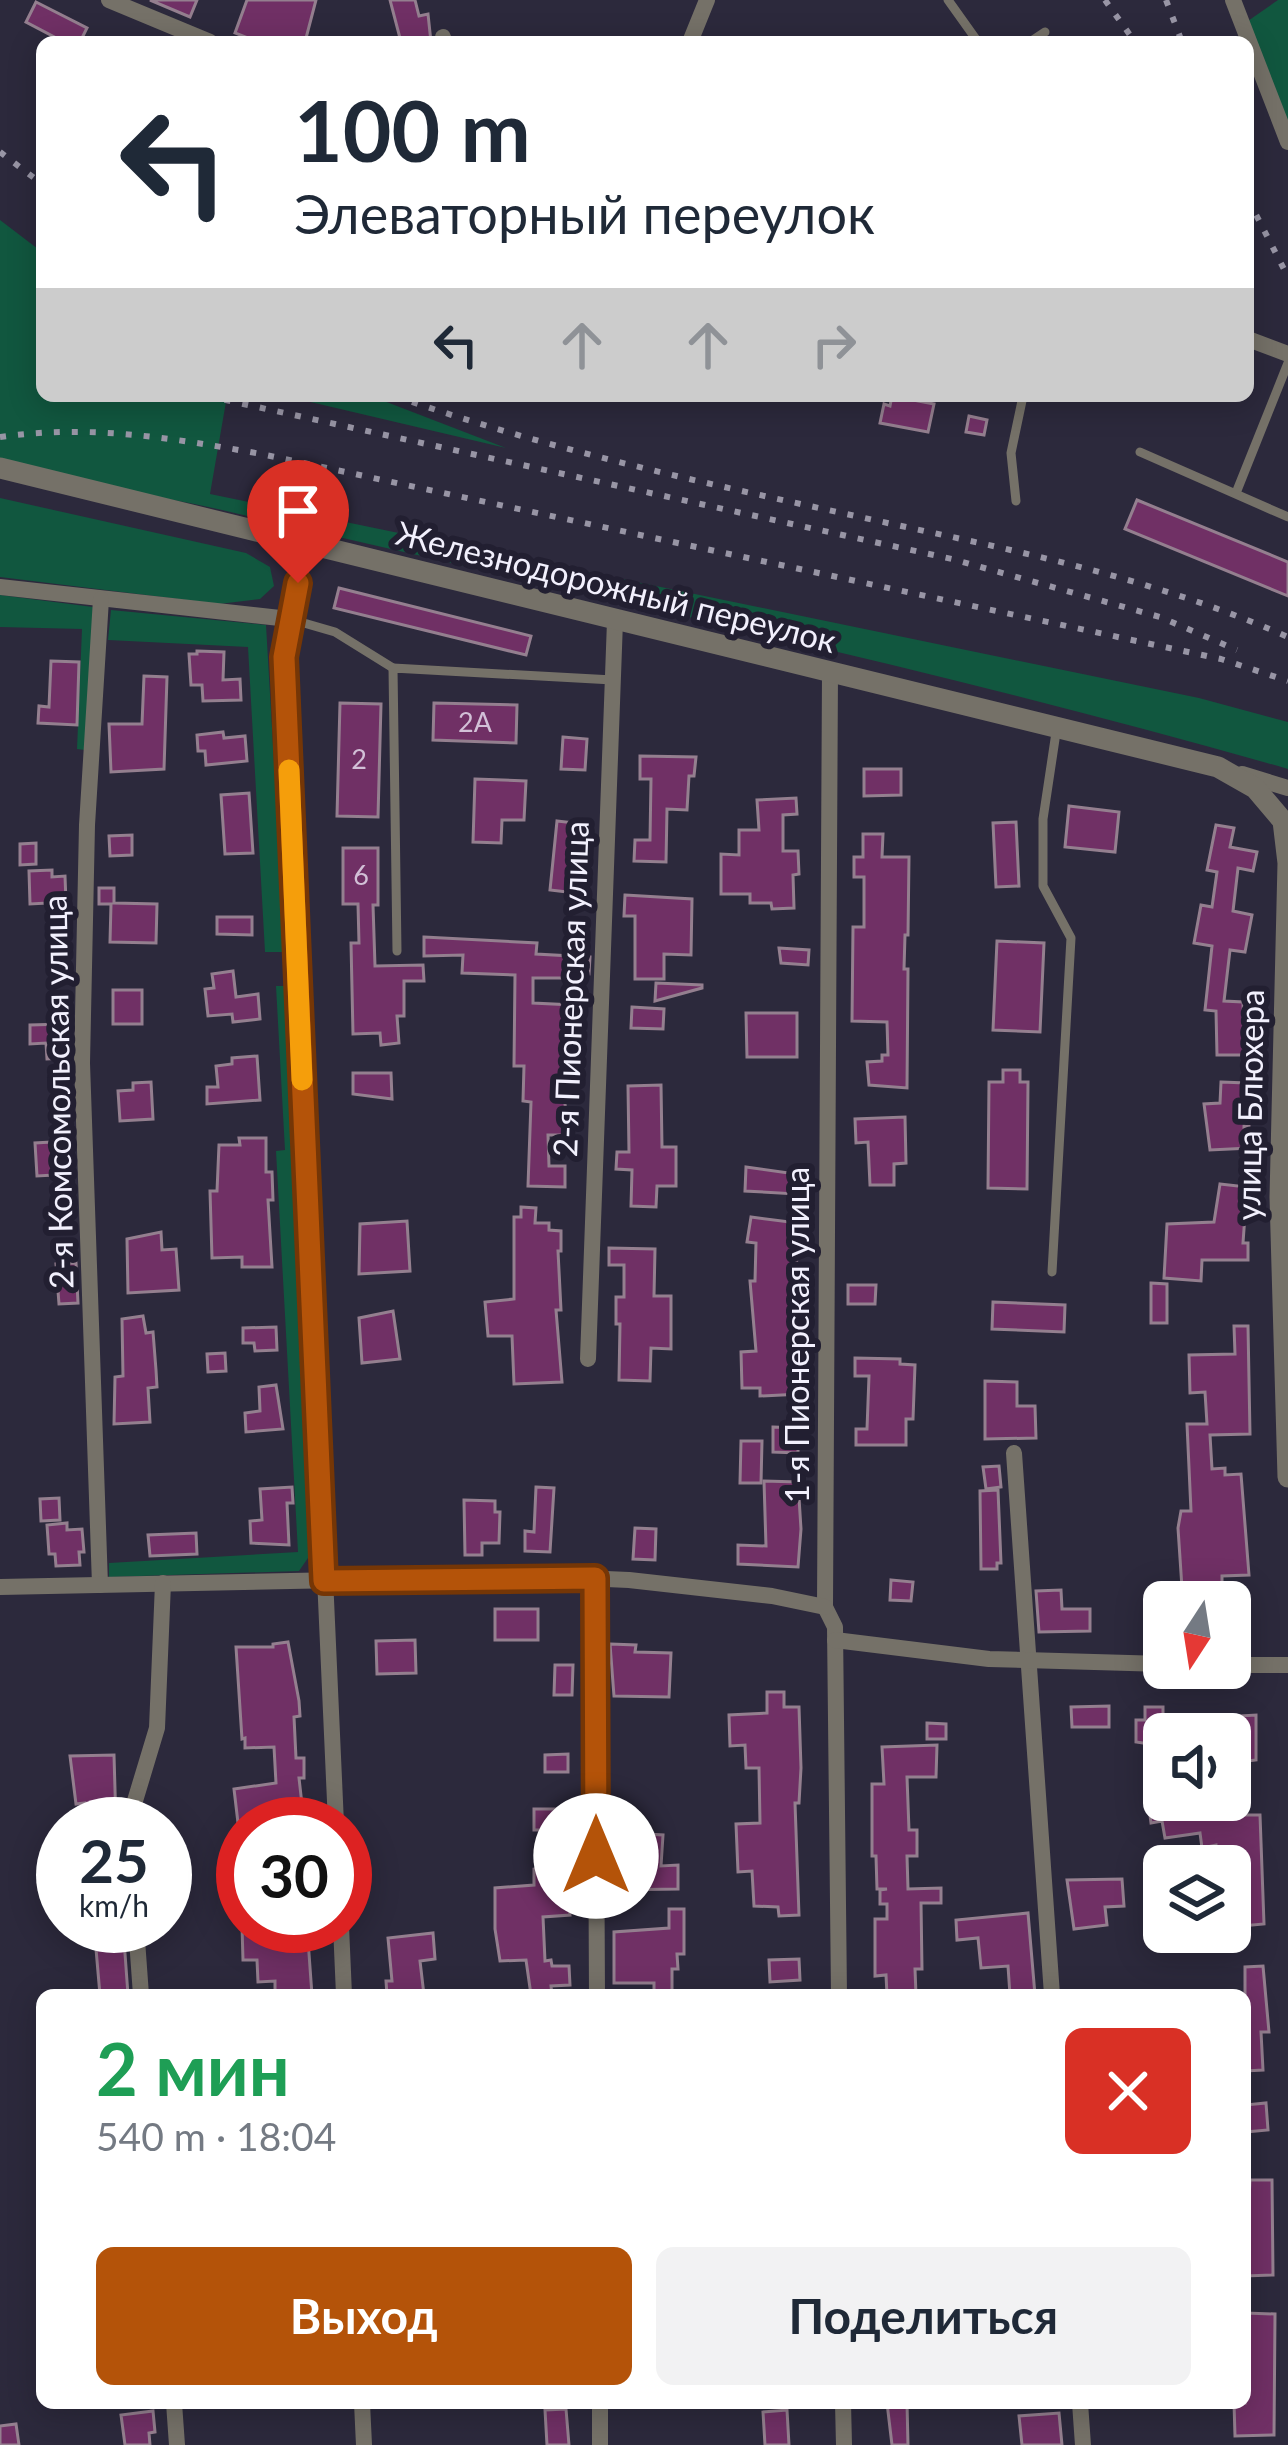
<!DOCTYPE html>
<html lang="ru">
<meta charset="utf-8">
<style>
:root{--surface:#fff;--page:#f2f2f3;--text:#1f2937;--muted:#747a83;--accent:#b45309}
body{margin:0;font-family:Lato,sans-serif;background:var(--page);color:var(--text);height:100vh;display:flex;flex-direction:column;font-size:45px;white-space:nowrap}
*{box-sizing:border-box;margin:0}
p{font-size:39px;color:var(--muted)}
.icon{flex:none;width:66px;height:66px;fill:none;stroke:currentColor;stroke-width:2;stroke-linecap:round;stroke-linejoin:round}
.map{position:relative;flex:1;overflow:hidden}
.side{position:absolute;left:36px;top:1989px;width:1215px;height:420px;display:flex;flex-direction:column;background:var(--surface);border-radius:18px;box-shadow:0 6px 30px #0003}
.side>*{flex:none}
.hud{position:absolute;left:36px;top:36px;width:1218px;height:366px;border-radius:18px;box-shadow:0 6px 30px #0003;background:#fff;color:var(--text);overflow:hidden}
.needle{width:78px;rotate:192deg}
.controls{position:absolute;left:1143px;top:1581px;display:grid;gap:24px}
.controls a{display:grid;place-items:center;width:108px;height:108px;border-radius:18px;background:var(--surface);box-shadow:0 6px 30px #0003;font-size:60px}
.speed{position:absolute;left:36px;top:1797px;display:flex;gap:24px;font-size:60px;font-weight:700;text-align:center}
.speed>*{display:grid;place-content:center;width:156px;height:156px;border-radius:50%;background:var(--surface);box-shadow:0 6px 30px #0003;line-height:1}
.speed small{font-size:30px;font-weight:400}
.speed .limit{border:18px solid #d22;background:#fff;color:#111}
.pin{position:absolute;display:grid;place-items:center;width:102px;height:102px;color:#fff;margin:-123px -51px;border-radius:50% 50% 50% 0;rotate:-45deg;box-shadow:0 0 12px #0007}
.pin .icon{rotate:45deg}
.me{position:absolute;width:132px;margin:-66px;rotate:0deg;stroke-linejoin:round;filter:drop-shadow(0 0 9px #0008)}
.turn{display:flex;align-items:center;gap:42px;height:252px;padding:0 60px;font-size:54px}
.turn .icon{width:156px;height:156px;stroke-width:2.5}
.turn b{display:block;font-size:84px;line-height:102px}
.lanes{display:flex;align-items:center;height:114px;padding:0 60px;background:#0003;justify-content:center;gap:60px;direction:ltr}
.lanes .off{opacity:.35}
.round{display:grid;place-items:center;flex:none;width:126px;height:126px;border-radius:18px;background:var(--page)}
.summary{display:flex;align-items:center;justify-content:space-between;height:204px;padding:0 60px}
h1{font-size:72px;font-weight:700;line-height:90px;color:#1e9e55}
.action{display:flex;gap:24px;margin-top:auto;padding:24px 60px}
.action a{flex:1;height:138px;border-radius:18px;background:var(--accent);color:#fff;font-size:48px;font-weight:700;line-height:138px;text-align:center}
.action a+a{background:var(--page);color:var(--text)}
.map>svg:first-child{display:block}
</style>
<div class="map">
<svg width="1288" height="2445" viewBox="0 0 1288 2445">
<rect width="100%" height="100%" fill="#2c293c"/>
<g fill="#11573f">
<polygon points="1278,0 1288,0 1288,122 1245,23"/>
<path d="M0,220L42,252V396H227L210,494L1199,698L1288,722V769C937,668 578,593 222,510C149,493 73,486 0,467Z"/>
<polygon points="285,396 371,396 506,448"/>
<polygon points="0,498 246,553 270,567 274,586 260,599 219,604 0,577"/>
<polygon points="0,595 93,607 85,750 77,749 82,629 0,627"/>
<polygon points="111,610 266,625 285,952 265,952 248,647 108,640"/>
<polygon points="276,986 286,986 310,1555 299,1571 109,1577 109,1563 298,1552 276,1151 285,1150"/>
</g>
<g fill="#703065" stroke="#947f8f" stroke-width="3">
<polygon points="150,0 197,0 190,17"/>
<polygon points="247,0 316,0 305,42 258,42 235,33"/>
<polygon points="390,0 415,0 419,16 428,14 431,42 401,42"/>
<polygon points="36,2 87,28 80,42 64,42 26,22"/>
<polygon points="892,396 934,404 928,432 880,423 884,404 890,406"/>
<polygon points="969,416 987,420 984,435 966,432"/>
<polygon points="1137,500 1288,562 1288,596 1125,529"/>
<polygon points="339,588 531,636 526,655 334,608"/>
<polygon points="197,651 224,652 223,680 240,679 241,700 203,701 202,685 191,685 189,654 197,654"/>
<polygon points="51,661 79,662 77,725 38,723 39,706 49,707"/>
<polygon points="144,676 167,677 164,769 111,772 109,724 142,724"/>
<polygon points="340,703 381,704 378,817 337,816"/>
<polygon points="434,703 517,705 516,743 433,740"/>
<polygon points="223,732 224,738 245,736 247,761 206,765 205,751 198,751 197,735"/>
<polygon points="563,737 587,739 585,770 561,769"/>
<polygon points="640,756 696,757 694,776 689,776 687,810 667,809 666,862 634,861 635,840 650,840 651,779 640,779"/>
<polygon points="864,769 901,769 901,795 864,796"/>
<polygon points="475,779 526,781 524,820 502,820 501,843 473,842"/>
<polygon points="249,793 253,853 225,854 221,795"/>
<polygon points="796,798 797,814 783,815 783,851 798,851 799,874 793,875 794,908 772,909 771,903 750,903 750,894 721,894 721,854 739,855 739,830 759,830 757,800"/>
<polygon points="1069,806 1119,812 1115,852 1065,847"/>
<polygon points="557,821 584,824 576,893 550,890"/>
<polygon points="1016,822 1019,886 996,887 993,823"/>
<polygon points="1216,825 1234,828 1230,847 1257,852 1253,871 1238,868 1233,911 1252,915 1245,952 1230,950 1224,1001 1243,1002 1244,1055 1217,1055 1216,1011 1205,1010 1212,946 1194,943 1201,905 1212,907 1217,872 1207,870"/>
<polygon points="863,834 883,834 882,857 909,857 908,935 905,935 904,969 908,969 907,1088 869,1085 867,1062 882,1061 882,1055 888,1055 887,1022 852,1021 853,927 864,927 864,877 854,877 854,857 863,857"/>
<polygon points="132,835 132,855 110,856 109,836"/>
<polygon points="36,843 36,864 20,865 20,844"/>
<polygon points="343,848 378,848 378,905 373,905 375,966 423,965 424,981 404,981 404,1016 397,1016 399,1043 381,1045 380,1033 353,1034 351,943 359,943 358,904 343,904"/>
<polygon points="52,870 52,877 65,876 66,902 30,904 29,871"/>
<polygon points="99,888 114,888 114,903 157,904 156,943 110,942 111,904 99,904"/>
<polygon points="625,895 692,899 691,955 664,954 664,979 635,979 635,916 624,916"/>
<polygon points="217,917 252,917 252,935 217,934"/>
<polygon points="424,937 537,943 536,954 590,957 589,974 576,973 576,978 533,978 533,1003 573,1005 575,1071 563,1071 567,1135 548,1135 549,1166 565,1166 565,1187 528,1186 531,1102 523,1101 524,1066 514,1066 515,975 462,973 463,955 424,956"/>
<polygon points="997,941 1044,943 1040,1032 993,1030"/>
<polygon points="779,948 809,950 808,965 781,963"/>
<polygon points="233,971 236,997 258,994 260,1019 233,1022 232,1014 208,1016 205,989 214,988 212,974"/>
<polygon points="656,983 702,985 702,988 655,1001"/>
<rect x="113" y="990" width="29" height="34"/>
<polygon points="632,1007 664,1009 663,1029 631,1028"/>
<polygon points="746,1013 797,1013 797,1057 747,1057"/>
<polygon points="65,1024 66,1058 47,1059 46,1043 30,1044 30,1025"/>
<polygon points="257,1056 260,1100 207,1104 207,1087 218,1087 216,1066 232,1064 232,1058"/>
<polygon points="1003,1070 1020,1070 1020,1082 1028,1082 1027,1189 988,1188 989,1082 1003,1082"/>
<polygon points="353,1073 391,1073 392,1099 353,1094"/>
<polygon points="151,1082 153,1119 120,1121 118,1091 133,1090 133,1083"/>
<polygon points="1221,1082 1246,1083 1244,1127 1249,1126 1250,1148 1210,1150 1204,1104 1220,1103"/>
<polygon points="661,1085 662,1147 676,1147 676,1186 657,1186 656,1207 631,1206 632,1170 616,1169 617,1152 629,1152 628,1086"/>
<polygon points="905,1117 906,1163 894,1164 894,1185 870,1185 868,1142 856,1143 855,1119"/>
<polygon points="239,1138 266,1138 266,1172 272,1172 273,1200 268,1200 272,1267 242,1267 242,1257 212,1258 210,1191 217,1191 219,1145 240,1145"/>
<polygon points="69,1141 72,1174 37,1176 35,1143"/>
<polygon points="746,1167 796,1174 796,1194 745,1191"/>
<polygon points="1220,1184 1247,1187 1243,1243 1248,1243 1248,1260 1202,1260 1201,1281 1164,1278 1167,1224 1214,1222"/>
<polygon points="521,1207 536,1208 535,1223 549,1223 549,1230 561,1231 561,1251 558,1251 561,1310 556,1310 562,1382 514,1384 512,1336 488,1336 485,1302 514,1299 514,1217 521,1217"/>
<polygon points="751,1217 798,1223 796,1280 808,1279 809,1296 796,1296 801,1394 760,1396 760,1388 742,1388 741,1352 756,1351 750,1281 755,1281 756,1243 747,1242"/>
<polygon points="407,1221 410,1271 359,1274 360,1224"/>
<polygon points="161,1232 162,1250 176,1249 179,1290 128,1293 127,1239"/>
<polygon points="609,1248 655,1249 654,1296 671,1296 671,1349 651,1348 650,1381 619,1380 620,1324 616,1324 616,1297 624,1297 624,1265 609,1265"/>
<polygon points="76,1263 78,1303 59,1304 56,1264"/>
<polygon points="1151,1283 1167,1284 1167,1323 1151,1323"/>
<polygon points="848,1285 876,1285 875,1304 848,1304"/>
<polygon points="993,1302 1065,1305 1064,1332 992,1329"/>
<polygon points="393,1311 400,1359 362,1363 359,1318"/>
<polygon points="143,1316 146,1333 153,1332 156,1370 157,1387 148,1388 150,1422 114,1424 115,1377 123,1376 122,1319"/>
<polygon points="1234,1326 1248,1326 1250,1434 1210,1435 1212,1469 1225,1468 1225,1475 1241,1474 1249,1575 1222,1576 1222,1585 1182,1588 1178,1528 1181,1511 1191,1511 1187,1424 1207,1424 1205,1392 1190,1393 1189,1355 1235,1354"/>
<polygon points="276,1327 277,1350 255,1351 254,1343 243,1343 243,1328"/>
<polygon points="225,1353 226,1371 208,1372 207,1354"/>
<polygon points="855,1358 900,1359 900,1364 915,1365 913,1419 906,1419 906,1445 856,1445 856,1429 867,1429 869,1376 855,1376"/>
<polygon points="985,1381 1017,1382 1017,1406 1035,1406 1036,1438 985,1439"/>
<polygon points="276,1385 283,1429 246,1432 245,1413 260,1411 259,1387"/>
<polygon points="773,1427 798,1428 798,1453 773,1452"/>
<polygon points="741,1441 762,1441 761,1483 740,1483"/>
<polygon points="999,1466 1001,1487 986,1489 983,1467"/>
<polygon points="764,1481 798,1482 801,1529 798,1567 738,1564 738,1545 766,1546"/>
<polygon points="292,1487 293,1503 287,1503 289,1545 251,1543 250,1521 262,1520 260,1489"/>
<polygon points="536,1487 554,1488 550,1552 525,1551 525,1531 534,1532"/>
<polygon points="998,1490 1001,1563 997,1563 997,1569 981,1569 980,1491"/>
<polygon points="59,1498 60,1520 41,1521 40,1499"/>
<polygon points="464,1500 495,1501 495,1512 500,1512 499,1543 482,1543 482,1555 465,1555"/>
<polygon points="67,1523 67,1530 82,1529 84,1552 79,1552 80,1565 56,1566 55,1554 49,1554 47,1525"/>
<polygon points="635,1528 656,1529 655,1560 633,1559"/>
<polygon points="196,1533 197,1554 150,1556 148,1535"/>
<polygon points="891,1580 913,1582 911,1601 890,1600"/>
<polygon points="1061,1590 1062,1609 1090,1609 1090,1631 1039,1632 1036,1591"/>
<rect x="495" y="1609" width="43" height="31"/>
<polygon points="415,1640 416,1673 377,1674 376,1641"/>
<polygon points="288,1642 299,1701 300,1716 294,1717 296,1758 304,1758 304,1778 299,1778 304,1822 278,1824 278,1818 238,1823 234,1789 276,1783 274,1747 245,1748 245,1738 242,1739 236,1647 273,1647 273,1644"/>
<polygon points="610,1644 636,1645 635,1652 671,1653 669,1697 614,1696"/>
<polygon points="555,1665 573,1665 572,1695 554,1695"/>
<polygon points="767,1692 784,1692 784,1707 799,1707 801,1768 799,1803 795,1803 799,1915 779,1916 778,1907 754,1906 752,1871 738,1872 736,1824 760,1823 759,1768 746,1768 745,1745 730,1746 729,1715 767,1713"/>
<polygon points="1109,1706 1109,1727 1072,1727 1071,1707"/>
<polygon points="1145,1707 1163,1707 1163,1746 1136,1742 1136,1720 1145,1720"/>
<polygon points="1256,1715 1256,1760 1239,1762 1237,1740 1230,1740 1230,1734 1206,1734 1205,1718"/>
<polygon points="927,1723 946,1724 946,1739 927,1739"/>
<polygon points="937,1745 936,1777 907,1777 909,1830 917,1830 917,1856 907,1856 908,1889 941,1888 941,1903 921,1903 922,1969 915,1969 916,1995 887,1995 886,1975 875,1976 875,1919 887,1919 887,1904 880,1904 880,1890 887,1889 877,1889 876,1856 872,1856 872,1784 884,1784 882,1747"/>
<polygon points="568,1754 568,1772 545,1772 545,1755"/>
<polygon points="114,1755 116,1824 87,1824 85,1803 76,1804 70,1756"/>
<polygon points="1203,1800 1223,1800 1226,1815 1260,1815 1264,1924 1230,1927 1230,1866 1218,1866 1216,1845 1202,1848 1200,1833 1165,1838 1162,1821 1151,1823 1149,1807"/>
<polygon points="534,1809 568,1809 568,1854 577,1853 577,1869 566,1870 570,1915 543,1917 545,1961 551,1960 552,1966 569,1966 570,1985 551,1986 552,1995 531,1995 526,1960 500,1961 495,1929 495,1888 534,1885 534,1869 543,1868 543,1830 534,1830"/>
<polygon points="613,1832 663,1835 661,1866 678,1865 678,1889 612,1890"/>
<polygon points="1122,1879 1124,1906 1105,1907 1107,1925 1074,1929 1067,1880"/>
<polygon points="669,1909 684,1909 684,1954 677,1954 678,1969 672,1969 672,1995 654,1995 654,1983 614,1983 614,1932 669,1928"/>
<polygon points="1028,1913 1035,1995 1010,1995 1008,1966 981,1968 978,1938 957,1940 956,1920"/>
<polygon points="94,1926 123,1926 128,1995 100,1995"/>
<polygon points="242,1926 307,1926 312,1995 275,1995 275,1981 258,1982 257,1960 243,1960"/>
<polygon points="433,1933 435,1959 420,1961 424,1995 387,1995 386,1981 392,1981 388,1938"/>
<polygon points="799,1959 800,1980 770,1982 769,1960"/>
<polygon points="1263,1966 1269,2032 1261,2032 1263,2070 1245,2071 1245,1967"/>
<polygon points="1266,2103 1268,2130 1245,2132 1245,2105"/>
<polygon points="1250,2180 1272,2180 1273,2275 1245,2276"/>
<polygon points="1245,2313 1275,2314 1274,2435 1235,2436 1234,2403 1245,2403"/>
<polygon points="887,2403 907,2403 908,2445 892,2445"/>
<polygon points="566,2409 569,2445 547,2445 545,2410"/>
<polygon points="787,2410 789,2445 765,2445 763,2412"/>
<polygon points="153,2411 155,2432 149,2433 150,2445 125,2445 121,2415"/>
<polygon points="1059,2413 1062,2445 1022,2445 1019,2416"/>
<polygon points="16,2424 19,2445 0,2445 0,2426"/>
</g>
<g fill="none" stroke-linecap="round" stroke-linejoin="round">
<g stroke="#757168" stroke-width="9">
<polyline points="948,0 978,42"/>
<polyline points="1030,42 1045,32"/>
<polyline points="1140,452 1288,517"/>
<polyline points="1236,493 1288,363"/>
<polyline points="1016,501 1011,453 1023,396"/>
<polyline points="290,619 335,632 393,668"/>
<polyline points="397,951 393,668 613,680"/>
<polyline points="1052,1272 1071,938 1043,886 1043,819 1057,726"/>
</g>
<g stroke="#757168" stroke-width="16">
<polyline points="109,0 210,42"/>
<polyline points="1233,0 1288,142"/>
<polyline points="443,37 444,42"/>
<polyline points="690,42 707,0"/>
<polyline points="1248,339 1288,354"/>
<polyline points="306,546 284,657 336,1824"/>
<polyline points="0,587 289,619"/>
<polyline points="830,672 825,1607 835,1627 839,1995"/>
<polyline points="1242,774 1288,788"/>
<polyline points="588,1359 615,621"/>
<polyline points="1014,1453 1052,1995"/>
<polyline points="595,1578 597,1995"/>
<polyline points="100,1585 82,1063 87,825 101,599"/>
<polyline points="0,1587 537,1576 629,1580 772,1596 825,1607"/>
<polyline points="835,1640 989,1659 1164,1664"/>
<polyline points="1230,1665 1288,1665"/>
<polyline points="128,1824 157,1728 163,1583"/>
<polyline points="136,1926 141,1995"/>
<polyline points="341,1926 344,1995"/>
<polyline points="174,2403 177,2445"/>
<polyline points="362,2403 364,2445"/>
<polyline points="600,2403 600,2445"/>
<polyline points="843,2403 844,2445"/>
<polyline points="1080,2403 1083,2445"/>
</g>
<polyline stroke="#757168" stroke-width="21" points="0,468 1218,767 1255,788 1283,821 1288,863 1280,1197 1288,1477"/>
<g stroke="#9895a5" stroke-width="6" stroke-dasharray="6 12" stroke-linecap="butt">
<polyline points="1105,0 1135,42"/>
<polyline points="1166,0 1182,42"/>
<polyline points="0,152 42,184"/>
<polyline points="1248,199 1288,277"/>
<polyline points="207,396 952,559 1160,617 1237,650"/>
<path d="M395,396C557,453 724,487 892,524C1027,553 1161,581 1288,637"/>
<path d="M0,437C90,424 172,438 261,454L1221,659L1288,681"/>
</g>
</g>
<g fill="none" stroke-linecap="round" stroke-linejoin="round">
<g stroke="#753606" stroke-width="30">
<polyline id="route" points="298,583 284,657 324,1581 595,1578 596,1856"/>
</g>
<use href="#route" stroke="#b45309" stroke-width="21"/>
<polyline stroke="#f59e0b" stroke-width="21" points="289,770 302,1080"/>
</g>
<g text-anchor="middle" stroke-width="12" stroke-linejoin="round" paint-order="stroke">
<g font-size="27" fill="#d2c0d7">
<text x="475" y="732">2А</text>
<text x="359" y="769">2</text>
<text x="361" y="885">6</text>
</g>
<g font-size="33" fill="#f2f0fd" stroke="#221f31">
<text transform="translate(616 587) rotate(14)" y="12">Железнодорожный переулок</text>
<text transform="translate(571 989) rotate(-88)" y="12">2-я Пионерская улица</text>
<text transform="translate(58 1092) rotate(-91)" y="12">2-я Комсомольская улица</text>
<text transform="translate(1250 1105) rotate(-89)" y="12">улица Блюхера</text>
<text transform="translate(797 1335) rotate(-90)" y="12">1-я Пионерская улица</text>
</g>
</g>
</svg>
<div class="controls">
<a><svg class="needle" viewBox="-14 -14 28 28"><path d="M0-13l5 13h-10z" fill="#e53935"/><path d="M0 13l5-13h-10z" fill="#747a83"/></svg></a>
<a><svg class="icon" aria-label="sound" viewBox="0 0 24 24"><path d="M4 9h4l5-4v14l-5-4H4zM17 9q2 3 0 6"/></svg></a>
<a><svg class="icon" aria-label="layers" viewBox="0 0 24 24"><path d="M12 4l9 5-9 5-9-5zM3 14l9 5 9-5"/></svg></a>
</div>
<div class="speed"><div>25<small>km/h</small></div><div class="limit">30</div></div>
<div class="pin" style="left:298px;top:583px;background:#d93025"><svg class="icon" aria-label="arrive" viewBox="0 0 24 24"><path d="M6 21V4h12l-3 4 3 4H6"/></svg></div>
<svg class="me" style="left:596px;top:1856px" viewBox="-20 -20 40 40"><circle r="19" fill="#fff"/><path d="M0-13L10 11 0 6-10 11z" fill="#b45309"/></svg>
<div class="hud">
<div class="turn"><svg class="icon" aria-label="left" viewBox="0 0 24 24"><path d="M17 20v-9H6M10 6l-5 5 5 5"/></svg><div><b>100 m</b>Элеваторный переулок</div></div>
<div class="lanes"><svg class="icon" aria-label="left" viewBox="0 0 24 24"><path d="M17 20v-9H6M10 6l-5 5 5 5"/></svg><svg class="icon off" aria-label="ahead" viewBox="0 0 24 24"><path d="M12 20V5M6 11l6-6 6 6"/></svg><svg class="icon off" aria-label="ahead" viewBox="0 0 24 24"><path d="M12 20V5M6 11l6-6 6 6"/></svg><svg class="icon off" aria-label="right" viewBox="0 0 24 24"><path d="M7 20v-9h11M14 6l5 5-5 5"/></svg></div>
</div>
<section class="side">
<div class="summary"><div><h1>2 мин</h1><p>540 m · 18:04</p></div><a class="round" style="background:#d93025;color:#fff"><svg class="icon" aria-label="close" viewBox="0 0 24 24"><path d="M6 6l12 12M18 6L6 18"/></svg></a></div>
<div class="action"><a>Выход</a><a>Поделиться</a></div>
</section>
</div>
